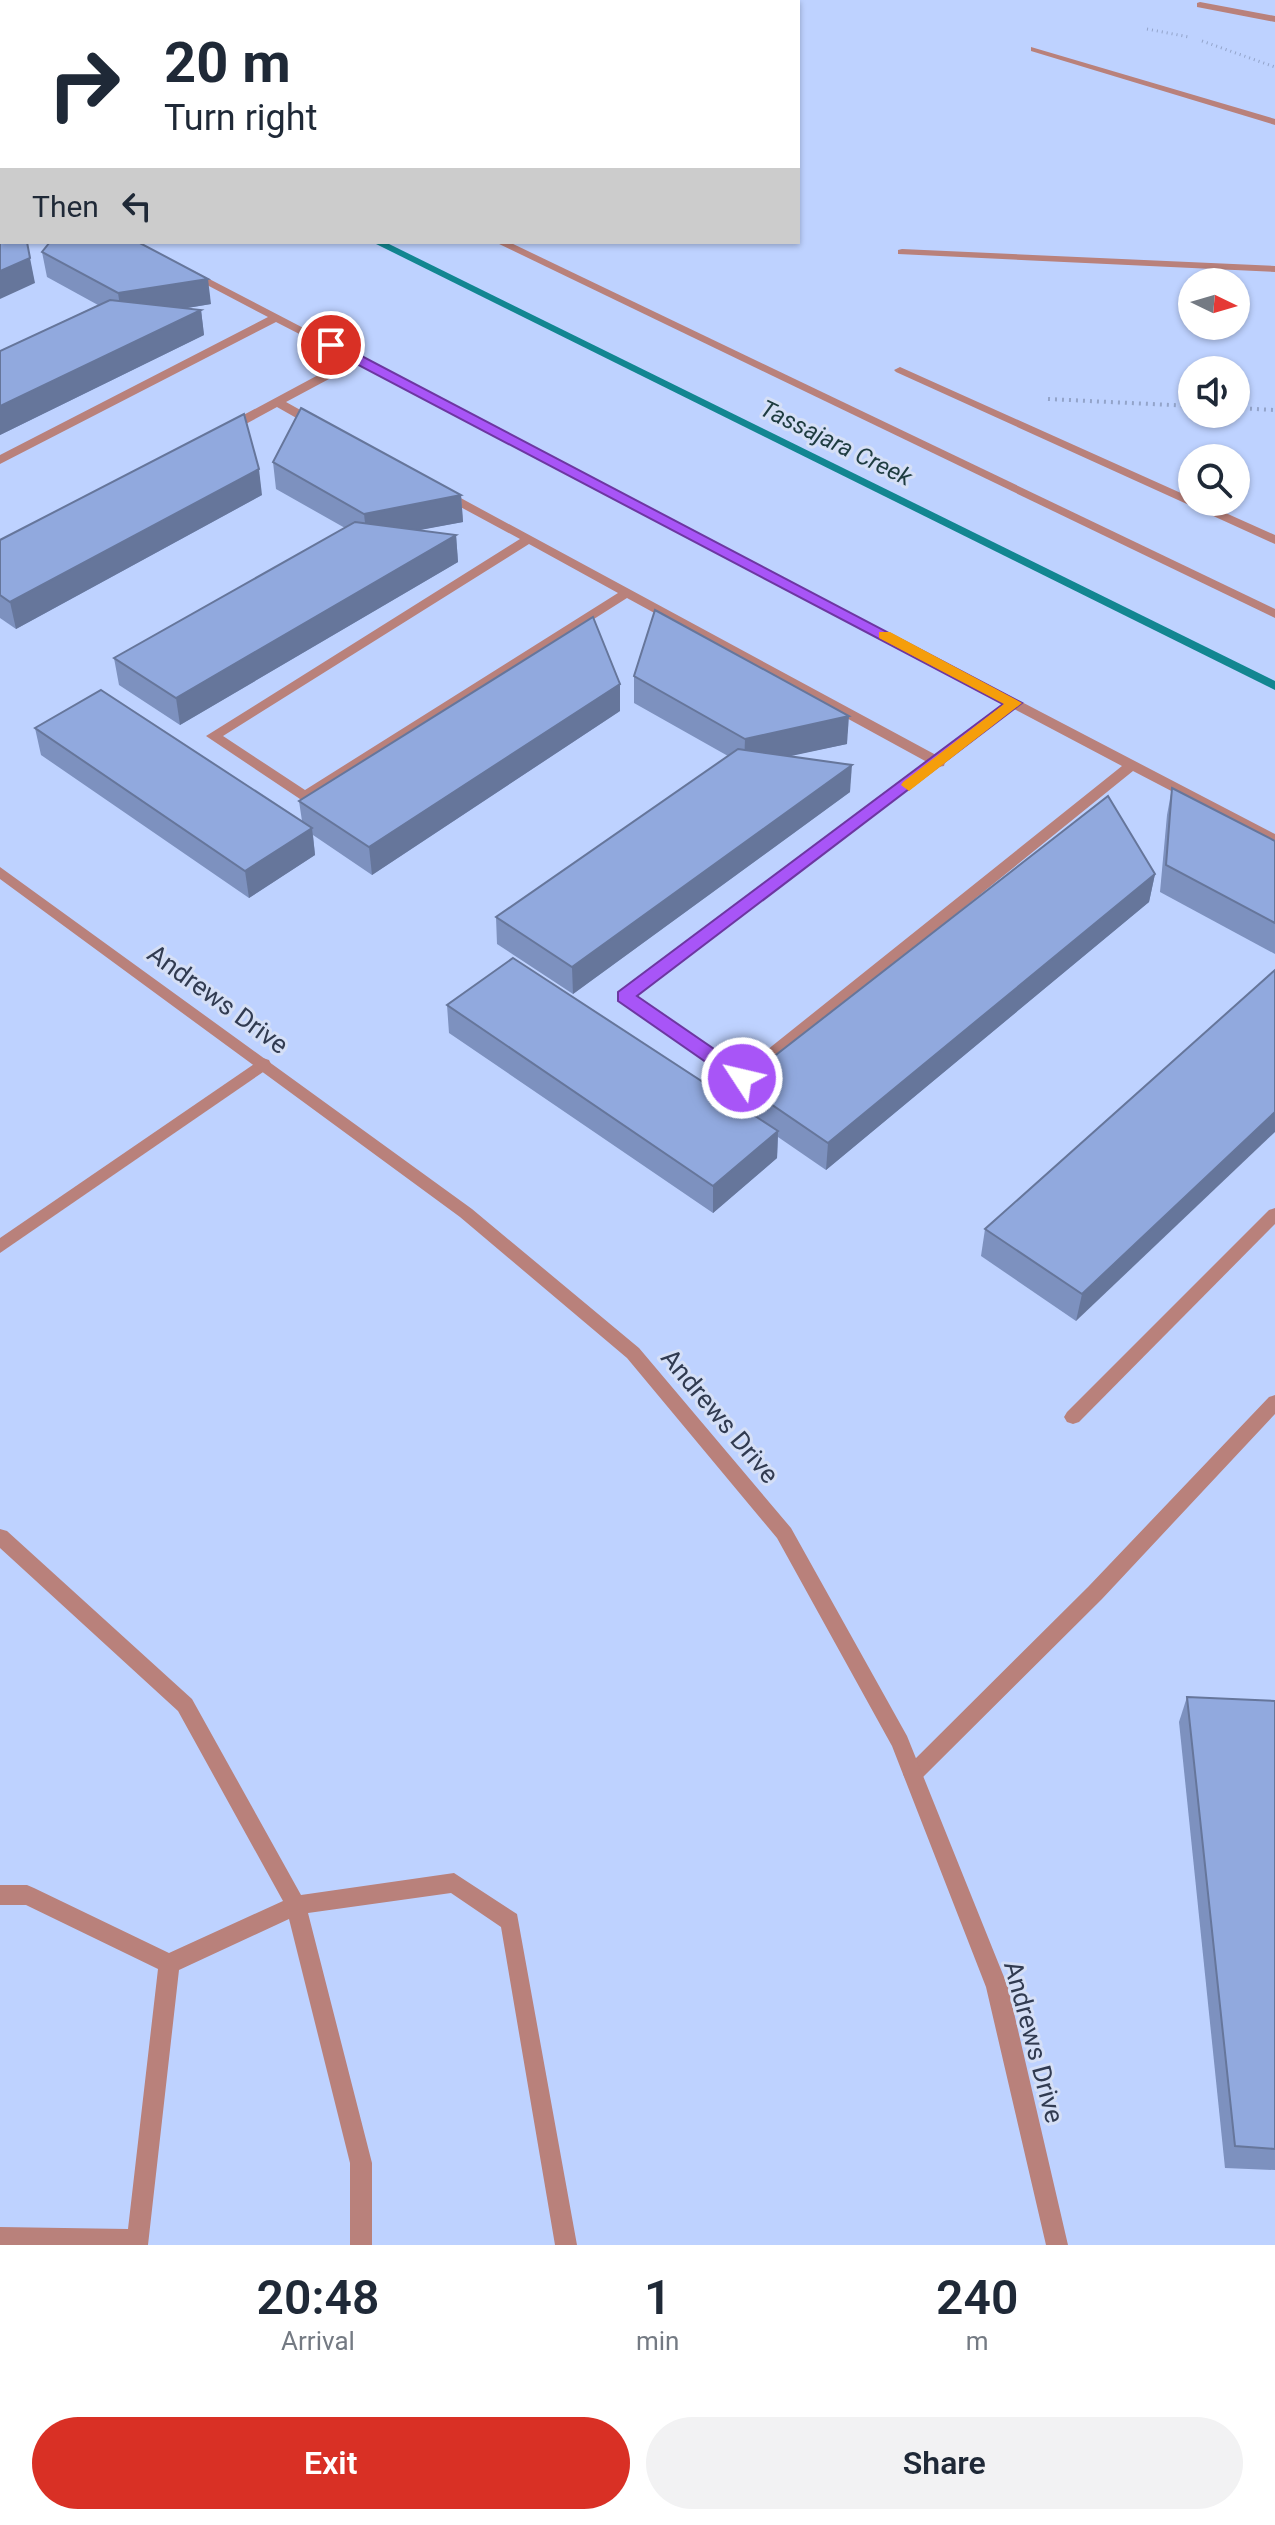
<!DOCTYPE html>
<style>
:root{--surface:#fff;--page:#f2f2f3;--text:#1f2937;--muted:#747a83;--accent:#d93025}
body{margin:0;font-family:Roboto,sans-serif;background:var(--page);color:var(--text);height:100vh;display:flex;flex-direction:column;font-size:30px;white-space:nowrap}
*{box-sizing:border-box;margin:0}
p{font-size:26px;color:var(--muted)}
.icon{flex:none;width:44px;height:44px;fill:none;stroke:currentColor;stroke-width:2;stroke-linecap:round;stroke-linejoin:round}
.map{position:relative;height:2245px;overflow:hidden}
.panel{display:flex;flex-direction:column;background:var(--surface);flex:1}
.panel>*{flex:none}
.banner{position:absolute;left:0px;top:0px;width:800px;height:244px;box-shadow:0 2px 6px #0004;background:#fff;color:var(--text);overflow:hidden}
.needle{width:52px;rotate:95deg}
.controls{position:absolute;left:1178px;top:268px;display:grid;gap:16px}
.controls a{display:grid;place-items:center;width:72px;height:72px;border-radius:50%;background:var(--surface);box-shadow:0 2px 6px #0004;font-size:40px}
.pin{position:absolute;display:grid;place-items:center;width:68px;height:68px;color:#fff;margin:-34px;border:4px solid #fff;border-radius:50%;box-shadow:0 2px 8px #0007}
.me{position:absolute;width:88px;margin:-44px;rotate:305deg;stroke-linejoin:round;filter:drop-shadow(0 0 6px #0008)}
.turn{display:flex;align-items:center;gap:28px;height:168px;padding:0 32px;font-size:36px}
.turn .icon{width:104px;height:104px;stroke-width:2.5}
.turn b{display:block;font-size:56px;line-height:68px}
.then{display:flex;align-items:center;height:76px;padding:0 32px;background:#0003;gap:16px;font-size:30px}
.eta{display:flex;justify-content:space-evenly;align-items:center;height:136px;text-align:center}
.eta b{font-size:48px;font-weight:600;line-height:56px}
.cta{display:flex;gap:16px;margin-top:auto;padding:16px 32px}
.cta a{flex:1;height:92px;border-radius:48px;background:var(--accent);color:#fff;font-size:32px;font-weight:600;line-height:92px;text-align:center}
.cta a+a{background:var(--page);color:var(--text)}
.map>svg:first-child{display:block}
</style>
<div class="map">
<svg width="1275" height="2245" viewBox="0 0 1275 2245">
<rect width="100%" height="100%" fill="#bed2ff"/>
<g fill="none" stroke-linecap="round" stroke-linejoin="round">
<g fill="#128691" fill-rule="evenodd">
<polygon points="0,53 2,54 2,60 0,59"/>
<polygon points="372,242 385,242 1275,681 1275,690"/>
</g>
<g stroke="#93a4ca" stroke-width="3" stroke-dasharray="1 4" stroke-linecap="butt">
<polyline points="1147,29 1189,37"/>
<polyline points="1202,41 1275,67"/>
</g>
<g stroke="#93a4ca" stroke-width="4" stroke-dasharray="2 5" stroke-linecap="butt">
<polyline points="1048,399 1192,406"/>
<polyline points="1236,408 1275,410"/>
</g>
<g fill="#b9817b" fill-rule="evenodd">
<polygon points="0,0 12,0 14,2 2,2"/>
<polygon points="1200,2 1275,16 1275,22 1197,7 1197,3"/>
<polygon points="1031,47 1275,119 1275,125 1031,51"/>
<rect x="0" y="169" width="2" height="7"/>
<polygon points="495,242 509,242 1275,609 1275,618"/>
<polygon points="902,249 1275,266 1275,272 898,254 898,250"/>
<path d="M192,270L1275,834V845L1133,771L748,1082H736L620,1001L617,997L620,993L927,762L627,598L310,799H300L206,736L520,539L440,496V490L444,489L936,755L1004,704L357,364L286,402L322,422V428H314L277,407L231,432H223V426L348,359L276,322L0,464V455L268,317L188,275L187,273ZM529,544L618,593L305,790L223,736ZM1014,709L1122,766L742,1070L636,997L938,767L944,766L945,762Z"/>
<polygon points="900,367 1192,498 1192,502 1201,502 1275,535 1275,544 896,372 894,370"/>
<polygon points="263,1058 269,1060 271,1064 269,1068 0,1253 0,1238"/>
<polygon points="1275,1208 1275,1224 1079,1422 1073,1424 1067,1422 1064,1417 1067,1412 1269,1210"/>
<polygon points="1275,1395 1275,1414 1102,1599 920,1780 913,1783 906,1780 903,1774 906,1768 1088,1587 1269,1397"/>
<polygon points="0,1529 7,1531 192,1699 301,1895 454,1873 517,1914 577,2245 555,2245 501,1927 451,1893 308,1913 372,2163 372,2245 350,2245 350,2163 289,1919 179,1970 148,2245 0,2245 0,2227 128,2229 158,1969 26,1905 0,1905 0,1885 27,1885 34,1888 169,1953 283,1901 178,1711 0,1548"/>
</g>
<polygon fill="#b9817b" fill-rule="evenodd" points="0,867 472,1209 639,1348 791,1528 907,1736 1008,1987 1068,2245 1046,2245 986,1987 892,1746 777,1538 627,1358 460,1217 0,879"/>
</g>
<g fill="#7d91bf">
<polygon points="42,252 211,304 187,308 201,310 204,335 0,435 0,351 98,305 47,277"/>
<polygon points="273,462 461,495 463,522 418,530 456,535 458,562 180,725 119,685 114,658 345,528 276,489"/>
<polygon points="262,495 16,629 0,618 0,540"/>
<polygon points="634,676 847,744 788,756 850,792 573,994 497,944 496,917 728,756 634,703"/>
<polygon points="620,711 372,875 313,835 315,855 249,898 41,755 35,728 302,821 299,801"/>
<polygon points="1172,788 1275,841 1275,954 1160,892 1167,815"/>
<polygon points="1155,874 1149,902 826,1170 778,1137 777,1158 713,1213 449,1033 447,1005 739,1105 740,1083"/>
<polygon points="1275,970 1076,1321 981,1256 985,1229"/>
<polygon points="1187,1697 1275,1701 1275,2170 1225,2168 1179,1722"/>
</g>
<g fill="#66769b">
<polygon points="30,258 35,283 0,299 0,271"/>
<polygon points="208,279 211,304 122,319 118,293"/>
<polygon points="201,310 204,335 0,435 0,406"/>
<polygon points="259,469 262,495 16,629 10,602"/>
<polygon points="461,495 463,522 367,540 364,514"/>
<polygon points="456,535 458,562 180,725 176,698"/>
<polygon points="620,684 620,711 372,875 369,847"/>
<polygon points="849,716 847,744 744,766 745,739"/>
<polygon points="852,765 850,792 573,994 572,967"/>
<polygon points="312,828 315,855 249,898 245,871"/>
<polygon points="1155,874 1149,902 826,1170 828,1143"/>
<polygon points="1275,1112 1275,1132 1076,1321 1082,1294"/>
<polygon points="778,1131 777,1158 713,1213 713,1186"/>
</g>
<g fill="#91a9de" stroke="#66769b" stroke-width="2">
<polygon points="0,222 2,222 2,242 27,242 30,258 0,271"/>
<polygon points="50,242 138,242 208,279 118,293 42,252"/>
<polygon points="110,300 201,310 0,406 0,351"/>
<polygon points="301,408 461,495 364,514 273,462"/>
<polygon points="244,414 259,469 10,602 0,595 0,540"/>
<polygon points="355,522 456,535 176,698 114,658"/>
<polygon points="655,610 849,716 745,739 634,676"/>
<polygon points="593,617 620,684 369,847 299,801"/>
<polygon points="101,690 312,828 245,871 35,728"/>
<polygon points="738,749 852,765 572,967 496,917"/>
<polygon points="1172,788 1275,841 1275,923 1166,865"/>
<polygon points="1108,796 1155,874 828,1143 740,1083"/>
<polygon points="513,958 778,1131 713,1186 447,1005"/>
<polygon points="1275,970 1275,1112 1082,1294 985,1229"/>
<polygon points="1187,1697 1275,1701 1275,2149 1235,2146"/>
</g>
<polygon fill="#a855f7" stroke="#6d37a1" stroke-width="2" points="326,342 335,342 1022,703 637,996 749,1073 749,1083 736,1083 618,1001 618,992 1003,704 326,348"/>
<polygon fill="#f59e0b" points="879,632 890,632 1022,703 909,791 901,785 903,782 1004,704 879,638"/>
<g text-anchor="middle" stroke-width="6" stroke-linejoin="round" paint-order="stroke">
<g font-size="24" font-style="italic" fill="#1e3c40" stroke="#d5dff6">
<text transform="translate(836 443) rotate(26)" y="8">Tassajara Creek</text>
</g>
<g font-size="26" fill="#313b51" stroke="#d5dff6">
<text transform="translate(218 999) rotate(36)" y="9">Andrews Drive</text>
<text transform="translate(720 1416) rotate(50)" y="9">Andrews Drive</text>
<text transform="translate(1034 2042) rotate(75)" y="9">Andrews Drive</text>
</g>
</g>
</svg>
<div class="controls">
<a><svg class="needle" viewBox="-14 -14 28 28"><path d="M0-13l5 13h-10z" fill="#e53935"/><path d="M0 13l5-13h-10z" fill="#747a83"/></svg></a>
<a><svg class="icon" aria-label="sound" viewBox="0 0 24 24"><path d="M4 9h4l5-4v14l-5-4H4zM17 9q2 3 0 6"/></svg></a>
<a><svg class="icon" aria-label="search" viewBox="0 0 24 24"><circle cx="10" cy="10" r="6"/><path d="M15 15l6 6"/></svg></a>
</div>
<div class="pin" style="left:331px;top:345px;background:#d93025"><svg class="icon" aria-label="arrive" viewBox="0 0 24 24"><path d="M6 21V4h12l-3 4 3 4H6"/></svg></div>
<svg class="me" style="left:742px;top:1078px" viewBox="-20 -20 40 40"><circle r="17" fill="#a855f7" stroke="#fff" stroke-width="3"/><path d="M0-11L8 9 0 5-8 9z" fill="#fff"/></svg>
<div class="banner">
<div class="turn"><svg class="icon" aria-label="right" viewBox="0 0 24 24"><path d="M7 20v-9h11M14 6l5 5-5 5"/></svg><div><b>20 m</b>Turn right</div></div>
<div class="then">Then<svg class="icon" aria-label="left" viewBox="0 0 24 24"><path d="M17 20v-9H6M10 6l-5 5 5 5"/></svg></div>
</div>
</div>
<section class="panel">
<div class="eta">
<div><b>20:48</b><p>Arrival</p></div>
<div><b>1</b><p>min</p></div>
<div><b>240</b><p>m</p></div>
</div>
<div class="cta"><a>Exit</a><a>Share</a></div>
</section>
